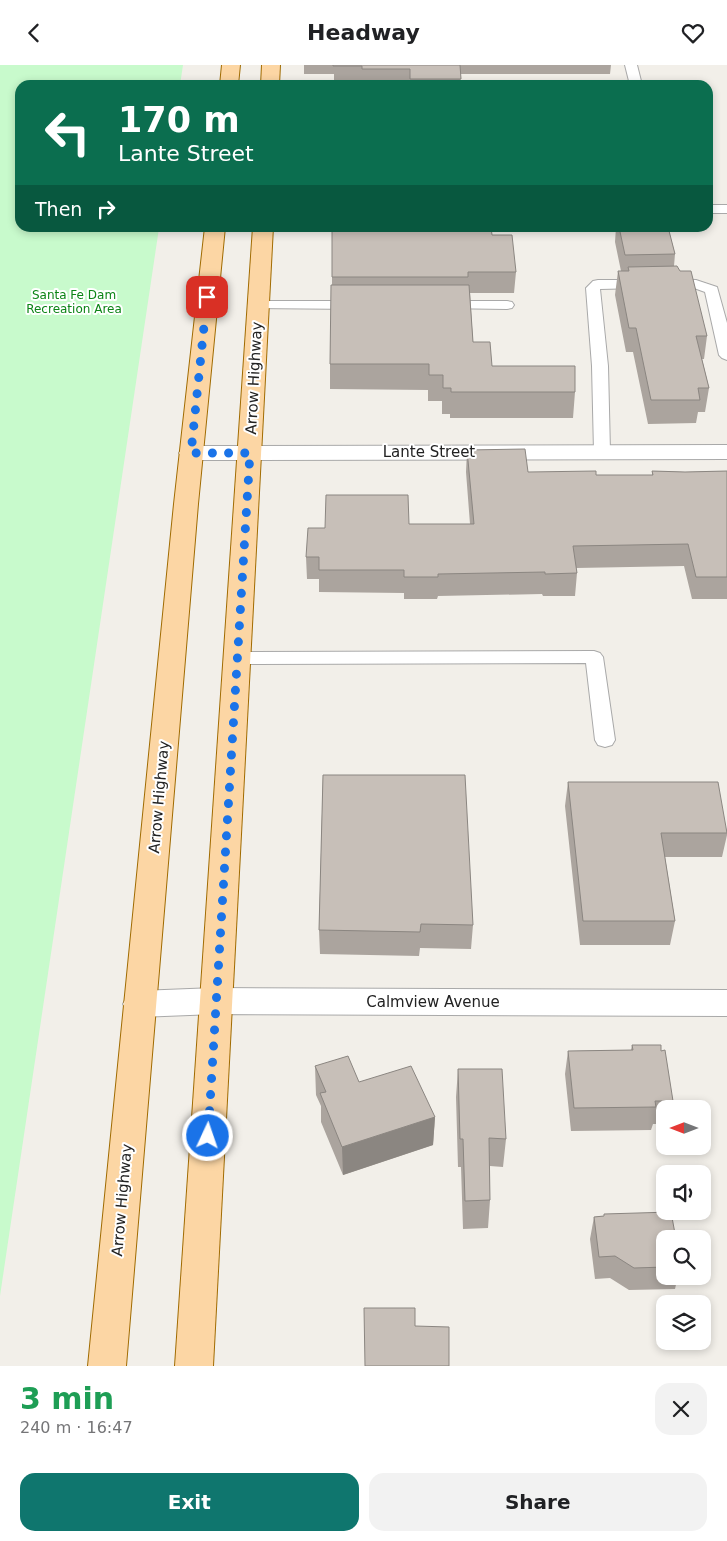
<!DOCTYPE html>
<meta charset="utf-8">
<style>
:root{--surface:#fff;--page:#f2f2f2;--text:#202124;--muted:#757577;--accent:#0f766e}
body{margin:0;font-family:"DejaVu Sans",sans-serif;background:var(--page);color:var(--text);height:100vh;display:flex;flex-direction:column;font-size:19px;white-space:nowrap}
*{box-sizing:border-box;margin:0}
p{font-size:16px;color:var(--muted)}
.icon{flex:none;width:28px;height:28px;fill:none;stroke:currentColor;stroke-width:2;stroke-linecap:round;stroke-linejoin:round}
.map{position:relative;height:1301px;overflow:hidden}
.sheet{display:flex;flex-direction:column;background:var(--surface);flex:1}
.sheet>*{flex:none}
.top-card{position:absolute;left:15px;top:15px;width:698px;height:152px;border-radius:15px;box-shadow:0 2px 8px #0003;background:#0b6e4f;color:#fff;overflow:hidden}
.needle{width:32px;rotate:270deg}
.tools{position:absolute;left:656px;top:1035px;display:grid;gap:10px}
.tools a{display:grid;place-items:center;width:55px;height:55px;border-radius:10px;background:var(--surface);box-shadow:0 2px 8px #0003;font-size:25px}
.pin{position:absolute;display:grid;place-items:center;width:42px;height:42px;color:#fff;margin:-21px;border-radius:10px;box-shadow:0 2px 8px #0006}
.me{position:absolute;width:55px;margin:-28px;rotate:3deg;stroke-linejoin:round;filter:drop-shadow(0 0 4px #0008)}
.turn{display:flex;align-items:center;gap:18px;height:105px;padding:0 20px;font-size:22px}
.turn .icon{width:65px;height:65px;stroke-width:2.5}
.turn b{display:block;font-size:35px;line-height:42px}
.then{display:flex;align-items:center;height:48px;padding:0 20px;background:#0003;gap:10px;font-size:19px}
.round{display:grid;place-items:center;flex:none;width:52px;height:52px;border-radius:15px;background:var(--page)}
.head{display:flex;align-items:center;justify-content:space-between;height:85px;padding:0 20px}
h1{font-size:30px;font-weight:800;line-height:38px;color:#1e9e55}
.action{display:flex;gap:10px;margin-top:auto;padding:10px 20px}
.action a{flex:1;height:58px;border-radius:15px;background:var(--accent);color:#fff;font-size:20px;font-weight:800;line-height:58px;text-align:center}
.action a+a{background:var(--page);color:var(--text)}
header{display:flex;justify-content:space-between;align-items:center;height:65px;padding:0 20px;background:var(--surface);font-size:22px;font-weight:800}
.map>svg:first-child{display:block}
</style>
<header><svg class="icon" aria-label="back" viewBox="0 0 24 24"><path d="M15 5l-7 7 7 7"/></svg>Headway<svg class="icon" aria-label="heart" viewBox="0 0 24 24"><path d="M12 20l-8-8c-3-5 5-10 8-4 3-6 11-1 8 4z"/></svg></header>
<div class="map">
<svg width="727" height="1301" viewBox="0 0 727 1301">
<rect width="100%" height="100%" fill="#f2efe9"/>
<polygon fill="#c8facc" points="0,0 183,0 180,20 20,20 20,162 159,163 0,1231"/>
<g fill="none" stroke-linecap="round" stroke-linejoin="round">
<g stroke="#a9a9a9" stroke-width="2">
<g id="lane">
<polygon points="625,0 637,0 642,20 630,20"/>
<rect x="708" y="140" width="19" height="8"/>
<polygon points="668,214 696,215 717,222 727,258 727,295 722,293 719,290 705,227 694,223 663,221 661,218 663,215"/>
<polygon points="598,215 641,215 646,216 648,219 646,222 641,223 600,224 608,301 610,387 608,390 596,390 594,387 592,301 586,223 593,216"/>
<polygon points="258,236 355,236 360,237 362,240 360,243 355,244 253,243 251,240 253,237"/>
<polygon points="445,236 507,236 512,237 514,240 512,243 507,244 440,243 438,240 440,237"/>
<polygon points="594,586 600,588 603,592 615,675 612,680 605,682 598,680 595,675 586,598 237,599 231,597 228,593 231,589 237,587"/>
</g>
</g>
<g stroke="#a9a9a9" stroke-width="2">
<g id="street">
<polygon points="727,380 727,394 191,395 183,393 179,388 183,383 191,381"/>
<polygon points="215,923 727,925 727,951 215,949 139,952 128,948 123,939 128,930 139,926"/>
</g>
</g>
<g stroke="#a06b00" stroke-width="2">
<g id="primary">
<polygon points="222,0 240,0 238,20 220,20"/>
<polygon points="262,0 280,0 279,20 261,20"/>
<polygon points="205,162 225,162 198,439 126,1301 88,1301 174,439"/>
<polygon points="253,162 273,162 213,1301 175,1301"/>
</g>
</g>
<use href="#lane" fill="#fff" fill-rule="evenodd"/>
<use href="#street" fill="#fff" fill-rule="evenodd"/>
<use href="#primary" fill="#fcd6a4" fill-rule="evenodd"/>
</g>
<g fill="#aba49e">
<polygon points="304,0 611,0 610,9 460,9 461,20 334,20 334,9 304,9"/>
<polygon points="332,162 492,170 516,207 514,228 470,228 473,277 492,301 575,327 573,353 450,353 450,349 442,349 442,336 428,336 428,325 330,324 330,299 332,220"/>
<polygon points="616,162 668,162 675,189 674,201 707,271 704,294 702,294 709,323 705,347 698,347 696,358 648,359 633,287 626,287 615,230 618,206 621,206 615,177"/>
<polygon points="467,385 528,407 596,410 652,410 652,406 685,407 727,406 727,534 692,534 684,501 576,503 577,508 575,531 543,531 542,529 438,531 437,534 404,534 404,528 319,527 319,514 307,514 306,492 325,463 409,459 470,459 466,407"/>
<polygon points="323,710 473,860 471,884 420,883 419,891 320,889 319,865"/>
<polygon points="568,717 727,766 727,770 722,792 665,792 675,856 670,880 580,880 565,741"/>
<polygon points="632,980 661,986 673,1036 671,1044 665,1044 665,1059 653,1059 651,1065 571,1066 565,1009 568,986 631,985"/>
<polygon points="315,1001 359,1017 435,1052 433,1080 343,1110 321,1057 321,1041 316,1030"/>
<polygon points="458,1004 506,1074 503,1102 490,1101 490,1135 488,1163 463,1164 461,1102 458,1102 456,1032"/>
<polygon points="604,1149 665,1174 665,1211 678,1211 675,1224 629,1225 610,1213 595,1214 590,1174 594,1152 604,1151"/>
</g>
<polygon fill="#8b8681" points="435,1052 433,1080 343,1110 342,1082"/>
<g fill="#c7bfb8" stroke="#8b8681">
<polygon points="333,0 460,0 461,14 410,14 410,4 362,4 362,1 333,1"/>
<polygon points="332,162 491,162 492,170 512,170 516,207 468,207 468,212 332,212"/>
<polygon points="619,162 668,162 675,189 625,190"/>
<polygon points="677,201 680,206 691,206 707,271 696,271 709,323 698,323 700,335 651,335 636,263 629,263 618,206 629,206 628,202"/>
<polygon points="331,220 469,220 473,277 490,277 492,301 575,301 575,327 451,327 451,323 443,323 443,310 429,310 429,299 330,299"/>
<polygon points="525,384 528,407 596,406 596,410 653,410 652,406 685,407 727,406 727,512 696,512 688,479 573,481 577,508 545,509 545,507 438,509 438,512 404,512 404,505 319,505 319,492 306,492 308,463 325,463 326,430 408,430 409,459 474,459 467,385"/>
<polygon points="323,710 465,710 473,860 421,859 420,867 319,865"/>
<polygon points="568,717 718,717 727,768 661,768 675,856 583,856"/>
<polygon points="632,980 661,980 661,986 665,985 673,1036 655,1036 656,1042 574,1043 568,986 633,985"/>
<polygon points="348,991 359,1017 411,1001 435,1052 342,1082 320,1028 326,1027 315,1001"/>
<polygon points="458,1004 502,1004 506,1074 489,1073 490,1135 465,1136 463,1074 460,1074"/>
<polygon points="671,1147 676,1174 665,1174 665,1202 634,1203 615,1191 599,1192 594,1152 604,1151 604,1149"/>
<polygon points="364,1243 415,1243 415,1261 449,1262 449,1301 365,1301"/>
</g>
<g fill="none" stroke-linecap="round" stroke-linejoin="round">
<polyline stroke="#1a73e8" stroke-width="9" stroke-dasharray="0 16.2" points="207,232 191,388 250,388 208,1071"/>
</g>
<g text-anchor="middle" stroke-width="4" stroke-linejoin="round" paint-order="stroke">
<g font-size="12" fill="#0c8416" stroke="#fff">
<text x="74" y="234">Santa Fe Dam<tspan x="74" dy="14">Recreation Area</tspan></text>
</g>
<g font-size="15" fill="#222" stroke="#fff">
<text transform="translate(254 313) rotate(-87)" y="5">Arrow Highway</text>
<text x="429" y="392">Lante Street</text>
<text transform="translate(159 732) rotate(-85)" y="5">Arrow Highway</text>
<text x="433" y="942">Calmview Avenue</text>
<text transform="translate(122 1135) rotate(-85)" y="5">Arrow Highway</text>
</g>
</g>
</svg>
<div class="tools">
<a><svg class="needle" viewBox="-14 -14 28 28"><path d="M0-13l5 13h-10z" fill="#e53935"/><path d="M0 13l5-13h-10z" fill="#757577"/></svg></a>
<a><svg class="icon" aria-label="sound" viewBox="0 0 24 24"><path d="M4 9h4l5-4v14l-5-4H4zM17 9q2 3 0 6"/></svg></a>
<a><svg class="icon" aria-label="search" viewBox="0 0 24 24"><circle cx="10" cy="10" r="6"/><path d="M15 15l6 6"/></svg></a>
<a><svg class="icon" aria-label="layers" viewBox="0 0 24 24"><path d="M12 4l9 5-9 5-9-5zM3 14l9 5 9-5"/></svg></a>
</div>
<div class="pin" style="left:207px;top:232px;background:#d93025"><svg class="icon" aria-label="arrive" viewBox="0 0 24 24"><path d="M6 21V4h12l-3 4 3 4H6"/></svg></div>
<svg class="me" style="left:208px;top:1071px" viewBox="-20 -20 40 40"><circle r="17" fill="#1a73e8" stroke="#fff" stroke-width="3"/><path d="M0-11L8 9 0 5-8 9z" fill="#fff"/></svg>
<div class="top-card">
<div class="turn"><svg class="icon" aria-label="left" viewBox="0 0 24 24"><path d="M17 20v-9H6M10 6l-5 5 5 5"/></svg><div><b>170 m</b>Lante Street</div></div>
<div class="then">Then<svg class="icon" aria-label="right" viewBox="0 0 24 24"><path d="M7 20v-9h11M14 6l5 5-5 5"/></svg></div>
</div>
</div>
<section class="sheet">
<div class="head"><div><h1>3 min</h1><p>240 m · 16:47</p></div><a class="round"><svg class="icon" aria-label="close" viewBox="0 0 24 24"><path d="M6 6l12 12M18 6L6 18"/></svg></a></div>
<div class="action"><a>Exit</a><a>Share</a></div>
</section>
